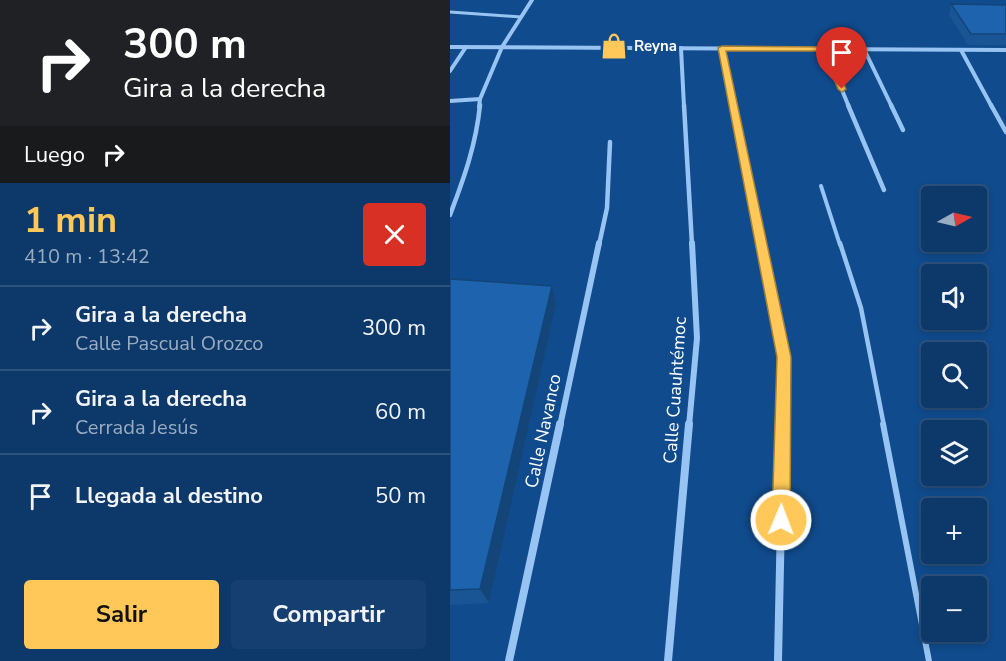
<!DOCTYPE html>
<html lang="es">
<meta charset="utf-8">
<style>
:root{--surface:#0c386a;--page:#153f70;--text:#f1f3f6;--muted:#9aacc1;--line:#2c527e;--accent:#ffc858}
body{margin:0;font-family:"Nunito Sans",sans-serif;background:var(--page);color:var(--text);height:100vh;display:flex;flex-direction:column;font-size:22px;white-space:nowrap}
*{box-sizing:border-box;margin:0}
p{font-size:20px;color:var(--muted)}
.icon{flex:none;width:33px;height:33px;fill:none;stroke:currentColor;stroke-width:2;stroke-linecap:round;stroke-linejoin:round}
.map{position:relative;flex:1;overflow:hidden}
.sheet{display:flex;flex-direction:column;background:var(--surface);width:450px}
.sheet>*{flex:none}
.hud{background:#202124;color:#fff;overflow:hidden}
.needle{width:39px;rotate:82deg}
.buttons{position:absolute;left:471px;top:186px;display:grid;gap:12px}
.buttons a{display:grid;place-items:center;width:66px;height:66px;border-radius:6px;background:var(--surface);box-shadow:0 3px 9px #0003,0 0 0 2px var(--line);font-size:30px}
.pin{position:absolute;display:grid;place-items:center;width:51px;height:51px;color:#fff;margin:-62px -26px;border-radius:50% 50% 50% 0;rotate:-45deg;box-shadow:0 0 6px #0007}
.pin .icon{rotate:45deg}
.me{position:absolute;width:66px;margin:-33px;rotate:1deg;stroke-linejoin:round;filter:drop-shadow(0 0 4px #0008)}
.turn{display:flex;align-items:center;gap:21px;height:126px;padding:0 24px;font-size:27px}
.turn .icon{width:78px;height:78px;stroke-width:2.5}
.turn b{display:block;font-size:42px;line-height:51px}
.then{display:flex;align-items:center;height:57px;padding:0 24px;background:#0003;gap:12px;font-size:22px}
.round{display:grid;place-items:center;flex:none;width:63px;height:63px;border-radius:6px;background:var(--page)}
.headline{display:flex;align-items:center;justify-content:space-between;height:102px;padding:0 24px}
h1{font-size:36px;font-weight:700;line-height:45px;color:var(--accent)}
.primary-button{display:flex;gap:12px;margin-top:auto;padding:12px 24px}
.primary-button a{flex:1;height:69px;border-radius:6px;background:var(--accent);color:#111;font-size:24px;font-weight:700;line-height:69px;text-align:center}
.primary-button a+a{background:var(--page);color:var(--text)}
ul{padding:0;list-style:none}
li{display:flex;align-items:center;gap:18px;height:84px;padding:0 24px;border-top:2px solid var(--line)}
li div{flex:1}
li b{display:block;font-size:22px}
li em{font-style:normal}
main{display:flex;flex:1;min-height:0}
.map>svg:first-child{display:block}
</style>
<main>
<section class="sheet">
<div class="hud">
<div class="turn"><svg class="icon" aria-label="right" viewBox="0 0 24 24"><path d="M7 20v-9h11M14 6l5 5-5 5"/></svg><div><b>300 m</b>Gira a la derecha</div></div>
<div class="then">Luego<svg class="icon" aria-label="right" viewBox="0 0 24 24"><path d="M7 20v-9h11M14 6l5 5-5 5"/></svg></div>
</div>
<div class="headline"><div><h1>1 min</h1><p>410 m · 13:42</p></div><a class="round" style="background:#d93025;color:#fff"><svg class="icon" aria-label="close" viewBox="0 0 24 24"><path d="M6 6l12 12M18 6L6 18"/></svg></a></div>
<ul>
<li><svg class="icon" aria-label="right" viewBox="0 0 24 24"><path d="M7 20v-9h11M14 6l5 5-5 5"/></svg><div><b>Gira a la derecha</b><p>Calle Pascual Orozco</p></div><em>300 m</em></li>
<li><svg class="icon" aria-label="right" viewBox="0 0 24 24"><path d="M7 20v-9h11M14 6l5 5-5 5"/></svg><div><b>Gira a la derecha</b><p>Cerrada Jesús</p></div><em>60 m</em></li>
<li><svg class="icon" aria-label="arrive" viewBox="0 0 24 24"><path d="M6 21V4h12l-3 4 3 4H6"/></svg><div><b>Llegada al destino</b></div><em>50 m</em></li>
</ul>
<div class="primary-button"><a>Salir</a><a>Compartir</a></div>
</section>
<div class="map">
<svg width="556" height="661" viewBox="0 0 556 661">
<rect width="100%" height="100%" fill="#104b8d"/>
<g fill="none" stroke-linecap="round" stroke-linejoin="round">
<polyline stroke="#97c4f3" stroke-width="3" points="0,12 71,17"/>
<polyline stroke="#97c4f3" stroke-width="4" points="371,186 390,245"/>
<polyline stroke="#97c4f3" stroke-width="4.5" points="390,243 411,308 434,426"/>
<polyline stroke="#97c4f3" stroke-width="6" points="433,424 479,661"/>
<g stroke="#97c4f3" stroke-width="4">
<polyline points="231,48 234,107"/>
<polyline points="272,48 284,107"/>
<polyline points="375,49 399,107"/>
<polyline points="414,49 442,107"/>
<polyline points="511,50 542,107"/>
<polyline points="0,71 16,47"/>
<polyline points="0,101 30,99"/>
<polyline points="29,107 30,99 52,47 82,0"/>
</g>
<g stroke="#97c4f3" stroke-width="4.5">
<polyline points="234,105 242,245"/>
<polyline points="283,105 312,245"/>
<polyline points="398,105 434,190"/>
<polyline points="441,105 453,130"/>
<polyline points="541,105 556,132"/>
<path d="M0,215C14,178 26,145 30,105"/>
<polyline points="149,245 157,208 160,142"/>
</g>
<g stroke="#97c4f3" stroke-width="6">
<polyline points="311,243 334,356 333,426"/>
<polyline points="110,426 149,243"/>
<polyline points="239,426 247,338 242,243"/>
</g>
<g stroke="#97c4f3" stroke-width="8">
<polyline points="59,661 110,424"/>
<polyline points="218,661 239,424"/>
<polyline points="328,661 333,424"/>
</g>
<polygon fill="#97c4f3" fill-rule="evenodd" points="0,45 556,48 556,52 0,49"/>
</g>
<g fill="#195595">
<polygon points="501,4 556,5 556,45 518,45 499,15"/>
<polygon points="0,279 106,304 39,603 0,605"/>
</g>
<polygon fill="#144579" points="102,286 106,304 39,603 30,589"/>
<g fill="#1d63ad" stroke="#144579" stroke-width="1.5">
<polygon points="501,4 556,5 556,34 521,34"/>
<polygon points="0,279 102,286 30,589 0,590"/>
</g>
<polygon fill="#ffc858" stroke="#a68239" stroke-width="1.5" points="272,46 378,47 396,89 392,92 388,89 372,51 276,51 341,357 340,520 337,526 331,528 325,526 322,520 327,357 268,48"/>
<defs>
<g id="shop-bare" transform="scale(2.07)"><path d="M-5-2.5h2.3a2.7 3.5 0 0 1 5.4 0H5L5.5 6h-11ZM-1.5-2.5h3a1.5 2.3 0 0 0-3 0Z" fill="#ffc858" stroke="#104b8d" stroke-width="2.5" paint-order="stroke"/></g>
</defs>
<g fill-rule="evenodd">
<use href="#shop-bare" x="164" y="46"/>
</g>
<g text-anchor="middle" stroke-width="6" stroke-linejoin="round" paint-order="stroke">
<g font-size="15" font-weight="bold" fill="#fff" stroke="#104b8d" text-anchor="start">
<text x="184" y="51">Reyna</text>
</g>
<g font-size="18" fill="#fff" stroke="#104b8d">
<text transform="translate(225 390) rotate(-86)" y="6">Calle Cuauhtémoc</text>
<text transform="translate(93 431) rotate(-78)" y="6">Calle Navanco</text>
</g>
</g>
</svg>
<div class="buttons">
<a><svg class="needle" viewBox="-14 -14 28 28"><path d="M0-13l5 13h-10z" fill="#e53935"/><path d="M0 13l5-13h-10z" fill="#9aacc1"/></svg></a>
<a><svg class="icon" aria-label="sound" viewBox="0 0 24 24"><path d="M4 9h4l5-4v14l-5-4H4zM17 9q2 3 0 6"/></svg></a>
<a><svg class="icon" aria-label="search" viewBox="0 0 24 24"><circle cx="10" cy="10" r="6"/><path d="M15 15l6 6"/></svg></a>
<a><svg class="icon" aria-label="layers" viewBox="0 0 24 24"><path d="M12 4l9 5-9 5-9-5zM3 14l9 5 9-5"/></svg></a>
<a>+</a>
<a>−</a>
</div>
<div class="pin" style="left:392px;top:89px;background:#d93025"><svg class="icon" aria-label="arrive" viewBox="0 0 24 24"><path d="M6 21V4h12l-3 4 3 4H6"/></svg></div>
<svg class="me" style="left:331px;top:520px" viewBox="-20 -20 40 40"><circle r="17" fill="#ffc858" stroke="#fff" stroke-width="3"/><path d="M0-11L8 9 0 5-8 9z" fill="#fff"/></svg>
</div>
</main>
